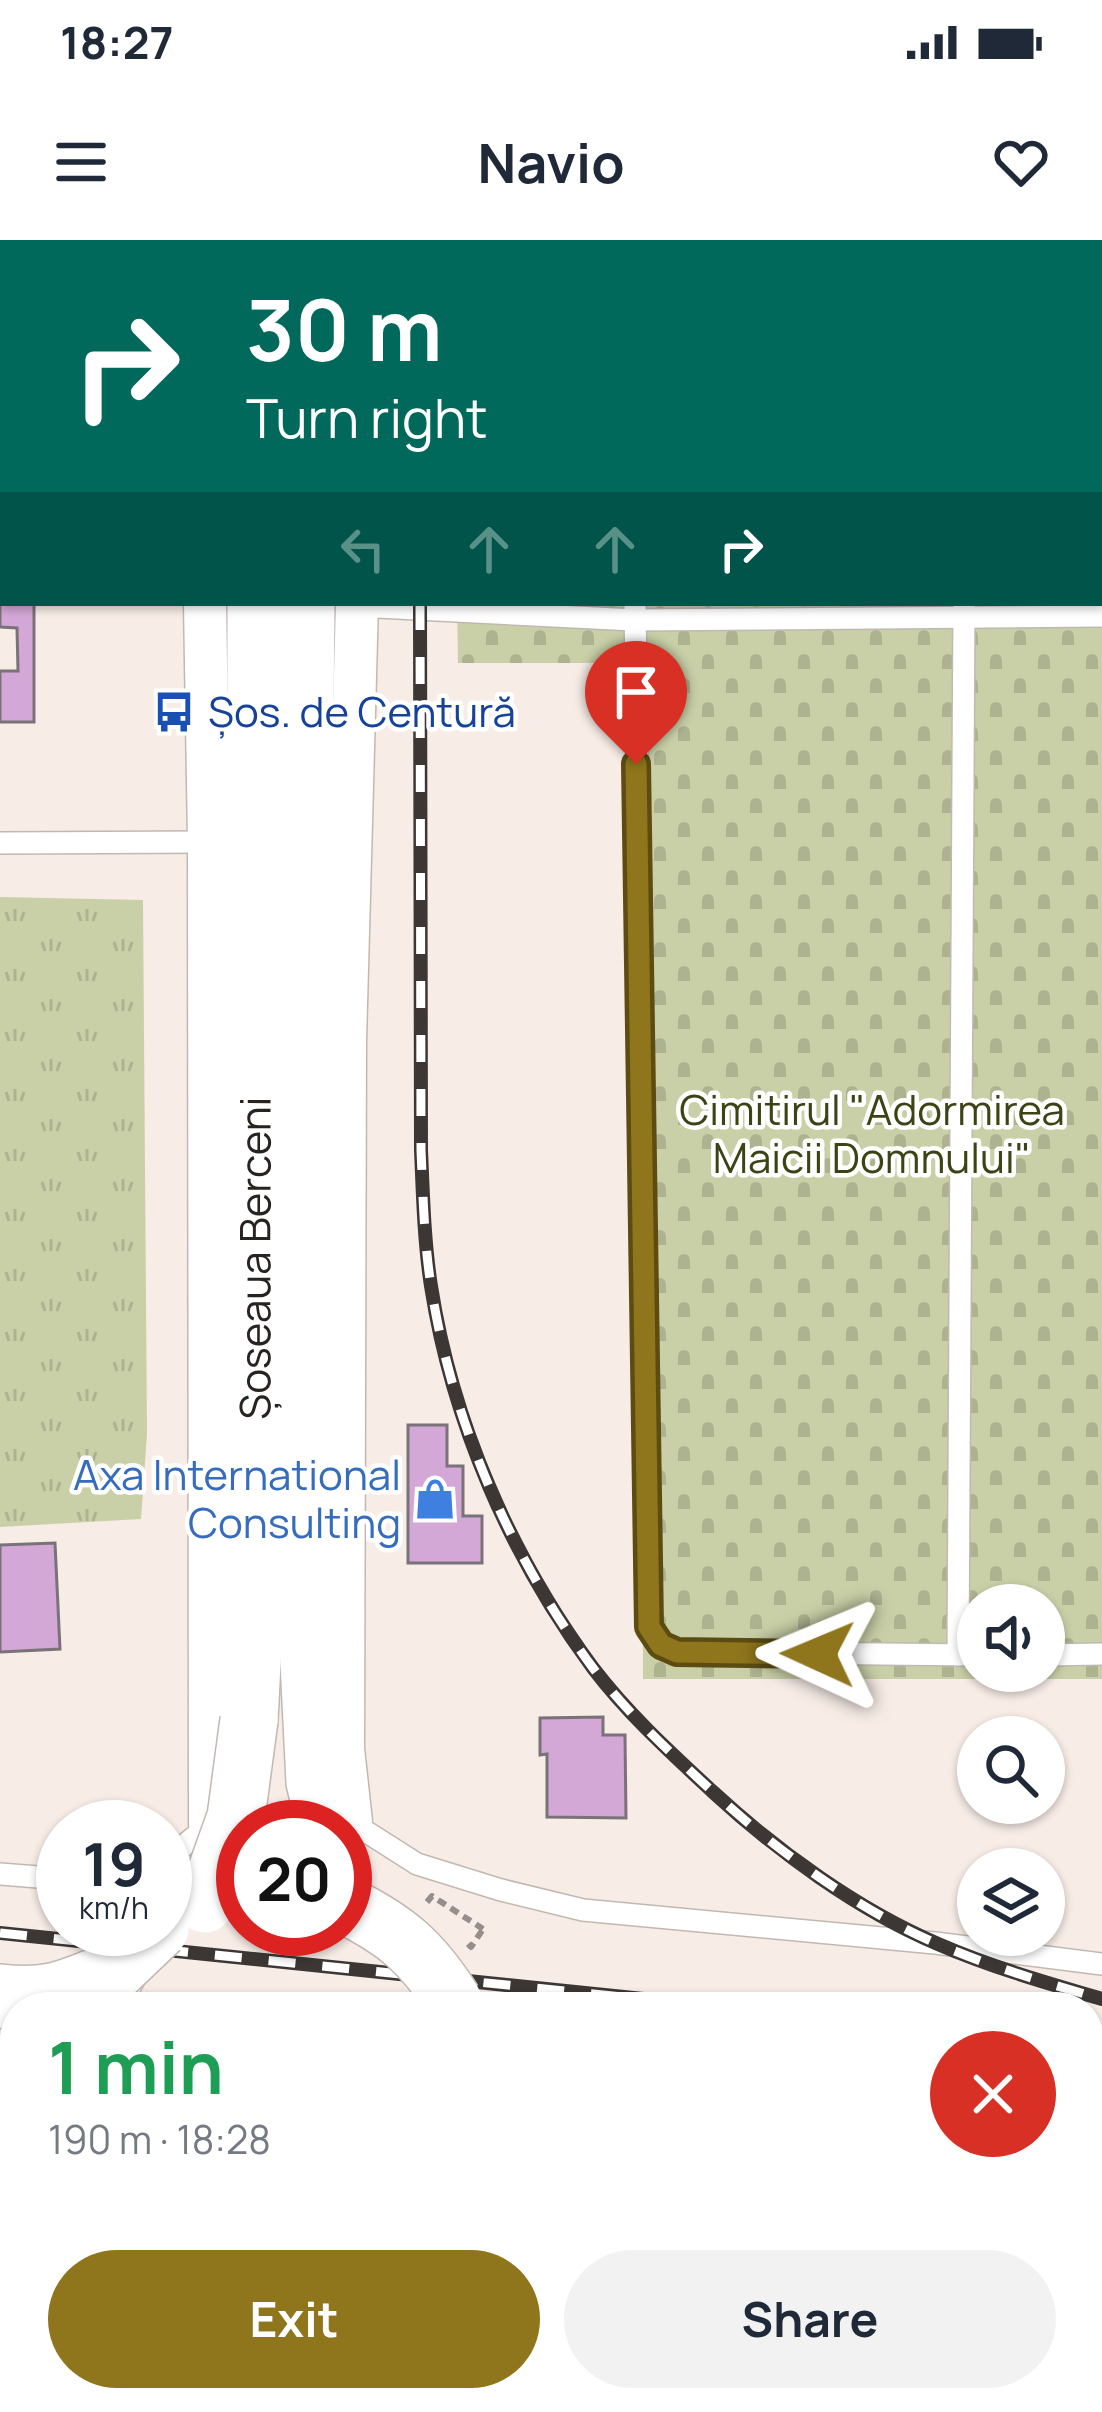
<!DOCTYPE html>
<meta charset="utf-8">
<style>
:root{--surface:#fff;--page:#f2f2f3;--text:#1f2937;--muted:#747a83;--accent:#8f751b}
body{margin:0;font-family:Manrope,sans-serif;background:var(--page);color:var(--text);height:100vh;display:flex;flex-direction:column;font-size:45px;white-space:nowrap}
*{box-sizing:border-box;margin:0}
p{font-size:39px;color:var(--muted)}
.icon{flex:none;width:66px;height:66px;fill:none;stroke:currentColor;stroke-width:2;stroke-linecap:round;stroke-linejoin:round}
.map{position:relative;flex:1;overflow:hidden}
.side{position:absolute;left:0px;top:1752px;width:1104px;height:420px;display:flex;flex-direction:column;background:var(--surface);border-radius:48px 48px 0 0;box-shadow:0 3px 9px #0004}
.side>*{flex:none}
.guide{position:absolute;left:0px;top:0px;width:1104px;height:366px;box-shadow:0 3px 9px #0004;background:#00695c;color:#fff;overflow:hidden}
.buttons{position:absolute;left:957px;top:1344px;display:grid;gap:24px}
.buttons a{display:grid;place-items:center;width:108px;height:108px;border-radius:50%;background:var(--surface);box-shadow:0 3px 9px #0004;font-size:60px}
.speed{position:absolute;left:36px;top:1560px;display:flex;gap:24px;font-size:60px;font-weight:700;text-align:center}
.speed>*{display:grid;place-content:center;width:156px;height:156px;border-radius:50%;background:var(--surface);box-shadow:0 3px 9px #0004;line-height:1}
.speed small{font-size:30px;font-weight:400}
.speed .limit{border:18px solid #d22;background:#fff;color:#111}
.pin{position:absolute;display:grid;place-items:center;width:102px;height:102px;color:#fff;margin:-123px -51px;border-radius:50% 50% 50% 0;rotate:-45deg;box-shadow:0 0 12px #0007}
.pin .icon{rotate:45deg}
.me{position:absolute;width:132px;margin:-66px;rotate:271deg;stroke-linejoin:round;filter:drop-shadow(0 0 9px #0008)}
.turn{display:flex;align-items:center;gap:42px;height:252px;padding:0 48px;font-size:54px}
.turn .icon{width:156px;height:156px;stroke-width:2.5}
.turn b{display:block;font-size:84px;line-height:102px}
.lanes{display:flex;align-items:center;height:114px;padding:0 48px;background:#0003;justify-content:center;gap:60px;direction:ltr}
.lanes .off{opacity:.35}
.round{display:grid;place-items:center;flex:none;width:126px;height:126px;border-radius:63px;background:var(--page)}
.headline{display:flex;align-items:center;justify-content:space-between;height:204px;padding:0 48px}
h1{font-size:72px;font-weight:700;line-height:90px;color:#1e9e55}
.cta{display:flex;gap:24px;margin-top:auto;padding:24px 48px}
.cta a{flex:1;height:138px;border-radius:72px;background:var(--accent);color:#fff;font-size:48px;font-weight:700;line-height:138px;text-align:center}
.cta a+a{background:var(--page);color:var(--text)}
.status{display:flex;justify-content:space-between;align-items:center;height:84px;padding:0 60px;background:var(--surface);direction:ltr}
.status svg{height:33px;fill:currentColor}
header{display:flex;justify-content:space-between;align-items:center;height:156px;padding:0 48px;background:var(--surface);font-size:54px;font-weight:700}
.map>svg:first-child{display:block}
</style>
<div class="status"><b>18:27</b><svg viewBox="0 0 49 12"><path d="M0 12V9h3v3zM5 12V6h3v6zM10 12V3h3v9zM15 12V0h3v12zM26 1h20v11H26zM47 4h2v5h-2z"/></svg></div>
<header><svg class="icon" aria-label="menu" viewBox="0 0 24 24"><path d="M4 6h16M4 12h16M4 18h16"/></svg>Navio<svg class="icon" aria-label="heart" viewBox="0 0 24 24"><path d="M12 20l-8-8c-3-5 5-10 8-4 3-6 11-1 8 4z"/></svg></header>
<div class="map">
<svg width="1102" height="2172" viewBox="0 0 1102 2172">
<defs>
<pattern id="grass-tufts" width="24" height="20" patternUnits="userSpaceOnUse" patternTransform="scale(3)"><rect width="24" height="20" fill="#c9d0a8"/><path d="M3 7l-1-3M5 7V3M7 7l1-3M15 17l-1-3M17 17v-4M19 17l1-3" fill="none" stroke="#adb290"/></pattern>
<pattern id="cemetery-stones" width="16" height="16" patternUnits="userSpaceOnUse" patternTransform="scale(3)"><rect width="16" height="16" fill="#c9d0a8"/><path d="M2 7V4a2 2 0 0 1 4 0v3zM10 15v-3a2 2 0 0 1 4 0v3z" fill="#adb290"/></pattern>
</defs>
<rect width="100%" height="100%" fill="#f7ece6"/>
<polygon fill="url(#grass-tufts)" points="0,657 143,660 147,1194 141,1279 0,1287"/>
<path fill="url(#cemetery-stones)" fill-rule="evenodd" d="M456,0H1102V1439H643L640,423H458L457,363H1101V3H456ZM978,1365H1044V1431H978Z"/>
<g fill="#d3a7d6" stroke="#797279" stroke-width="3">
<polygon points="0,151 3,151 3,363 34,363 34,482 0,482 0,431 18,431 17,388 0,387"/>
<polygon points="408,1185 447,1185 447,1226 463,1226 463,1276 482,1276 482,1323 408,1323"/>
<polygon points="55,1303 60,1409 0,1412 0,1305"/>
<polygon points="603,1477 603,1495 625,1495 626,1578 547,1577 547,1514 540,1515 540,1478"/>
<polygon points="417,2157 485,2157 483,2172 415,2172"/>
<rect x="691" y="2157" width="93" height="15"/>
</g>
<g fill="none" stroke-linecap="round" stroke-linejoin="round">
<g stroke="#c2b8b2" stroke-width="24">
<g id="service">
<polyline points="964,0 964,3"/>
<polyline points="640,3 640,0"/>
<polyline points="635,363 649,1387 661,1405 677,1412 978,1415"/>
<polyline points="357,366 634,380 1102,376"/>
<polyline points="0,603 209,602"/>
<polyline points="958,1415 964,363"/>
<polyline points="1044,1415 1102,1414"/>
<polyline points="351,1582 417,1624 501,1650 583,1670 935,1703 1102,1724"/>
<polyline points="165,1621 210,1584"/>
<polyline points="0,1634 63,1639"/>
<polyline points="673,2172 676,2157"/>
</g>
</g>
<g stroke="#c2b8b2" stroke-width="45">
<g id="minor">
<polyline points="350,0 350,3"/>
<polyline points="203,3 204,0"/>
<polyline points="205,363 209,602 210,1584 222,1606"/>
<polyline points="345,1595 351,1582 343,1509 345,801 357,363"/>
<polyline points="181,2157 183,2172"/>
<polyline points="330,2172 331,2157"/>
</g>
</g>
<g stroke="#c2b8b2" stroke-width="60">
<g id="secondary">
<polyline points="255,0 255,3"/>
<polyline points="310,0 310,3"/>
<polyline points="306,363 303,669 304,1320 315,1542 326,1587"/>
<path id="s1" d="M249,1480L255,1367L256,363"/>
<polyline points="241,2157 242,2172"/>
<polyline points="296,2172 299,2157"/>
</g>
</g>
<g stroke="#c2b8b2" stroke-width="66">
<g id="primary">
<path d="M0,1756C50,1762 69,1751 114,1733"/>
<polyline points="0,1833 15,1834"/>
<polyline points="1089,1870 1102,1871"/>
<polyline points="0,1894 15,1898"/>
<polyline points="1089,1952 1102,1953"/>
<polyline points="1089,2006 1102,2008"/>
</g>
</g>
<polyline stroke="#968e8a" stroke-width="6" stroke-dasharray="9 6" stroke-linecap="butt" points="468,1704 471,1707 483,1689"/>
<use href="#service" stroke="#fff" stroke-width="21"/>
<use href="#minor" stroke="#fff" stroke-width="42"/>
<use href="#secondary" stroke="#fff" stroke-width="57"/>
<use href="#primary" stroke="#fff" stroke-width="63"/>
<g stroke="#3c3735" stroke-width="14">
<g id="rail">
<polyline points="424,3 424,0"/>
<path d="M420,363L421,910C423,955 424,1001 431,1046C452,1182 511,1317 593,1428C628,1474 671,1513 713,1552C777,1611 858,1670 938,1704C991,1727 1047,1743 1102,1759"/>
<polyline points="0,1693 721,1767"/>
<polyline points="1089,1804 1102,1805"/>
</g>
</g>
<use href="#rail" stroke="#fff" stroke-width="9" stroke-dasharray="27" stroke-linecap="butt"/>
<g stroke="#c2b8b2" stroke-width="60" stroke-linecap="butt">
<g id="secondary-bridge">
<polyline points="205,1664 236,1577 249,1480"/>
<path d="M345,1665C396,1690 422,1712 453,1761"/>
<polyline points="114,1733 160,1689"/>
</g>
</g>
<polyline stroke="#968e8a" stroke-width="6" stroke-dasharray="9 6" stroke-linecap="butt" points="427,1662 432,1656 483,1689"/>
<use href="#secondary-bridge" stroke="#fff" stroke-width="57"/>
</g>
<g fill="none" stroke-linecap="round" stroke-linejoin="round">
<g stroke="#5d4c12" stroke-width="30">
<polyline id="route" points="636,524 649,1387 661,1405 677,1412 818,1414"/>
</g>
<use href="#route" stroke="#8f751b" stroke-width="21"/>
</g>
<defs>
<g id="bus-bare" transform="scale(3.24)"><path d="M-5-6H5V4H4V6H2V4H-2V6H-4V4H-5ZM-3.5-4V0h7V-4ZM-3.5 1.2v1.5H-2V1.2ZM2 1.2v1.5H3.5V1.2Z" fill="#1a4fb4" stroke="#fff" stroke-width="2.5" paint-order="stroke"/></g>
<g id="shop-bare" transform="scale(3.24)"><path d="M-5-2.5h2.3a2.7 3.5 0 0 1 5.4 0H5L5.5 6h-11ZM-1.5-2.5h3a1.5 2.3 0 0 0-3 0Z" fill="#3f7fe0" stroke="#fff" stroke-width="2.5" paint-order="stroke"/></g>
</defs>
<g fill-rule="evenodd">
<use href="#bus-bare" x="174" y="472"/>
<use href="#shop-bare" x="435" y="1259"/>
</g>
<g text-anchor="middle" stroke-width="9" stroke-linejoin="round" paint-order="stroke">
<g font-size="42" fill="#164399" stroke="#fff" text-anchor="start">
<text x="208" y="487">Șos. de Centură</text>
</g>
<g font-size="42" fill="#3d4315" stroke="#fff">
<text x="872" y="885">Cimitirul "Adormirea<tspan x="872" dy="48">Maicii Domnului"</tspan></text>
</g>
<g font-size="42" fill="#272321" stroke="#fff">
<text dy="15" stroke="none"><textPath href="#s1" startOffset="462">Șoseaua Berceni</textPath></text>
</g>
<g font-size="42" fill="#366cbe" stroke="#fff" text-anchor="end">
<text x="401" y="1250">Axa International<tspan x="401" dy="48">Consulting</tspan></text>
</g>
</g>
</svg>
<div class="buttons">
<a><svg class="icon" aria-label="sound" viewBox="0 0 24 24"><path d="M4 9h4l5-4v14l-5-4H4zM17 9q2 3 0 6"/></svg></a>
<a><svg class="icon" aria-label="search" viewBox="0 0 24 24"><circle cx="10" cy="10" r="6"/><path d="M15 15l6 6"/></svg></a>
<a><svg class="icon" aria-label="layers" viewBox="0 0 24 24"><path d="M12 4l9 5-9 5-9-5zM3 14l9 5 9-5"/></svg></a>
</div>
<div class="speed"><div>19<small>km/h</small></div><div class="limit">20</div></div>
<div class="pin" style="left:636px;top:524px;background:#d93025"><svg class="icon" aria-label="arrive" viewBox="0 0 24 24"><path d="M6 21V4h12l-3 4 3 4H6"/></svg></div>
<svg class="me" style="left:818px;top:1414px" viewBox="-20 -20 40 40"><path d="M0-17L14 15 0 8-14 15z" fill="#8f751b" stroke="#fff" stroke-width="4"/></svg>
<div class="guide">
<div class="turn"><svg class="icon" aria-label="right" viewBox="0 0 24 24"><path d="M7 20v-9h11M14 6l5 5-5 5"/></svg><div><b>30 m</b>Turn right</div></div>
<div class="lanes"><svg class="icon off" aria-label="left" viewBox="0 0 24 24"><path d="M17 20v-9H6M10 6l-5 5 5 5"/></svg><svg class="icon off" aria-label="ahead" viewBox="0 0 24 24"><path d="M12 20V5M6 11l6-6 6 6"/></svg><svg class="icon off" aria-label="ahead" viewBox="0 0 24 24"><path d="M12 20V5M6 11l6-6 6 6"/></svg><svg class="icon" aria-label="right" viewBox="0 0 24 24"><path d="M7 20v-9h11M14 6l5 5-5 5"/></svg></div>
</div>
<section class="side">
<div class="headline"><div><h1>1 min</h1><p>190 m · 18:28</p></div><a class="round" style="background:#d93025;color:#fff"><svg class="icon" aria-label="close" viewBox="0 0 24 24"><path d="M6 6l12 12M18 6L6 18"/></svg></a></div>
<div class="cta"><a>Exit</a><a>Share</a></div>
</section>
</div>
